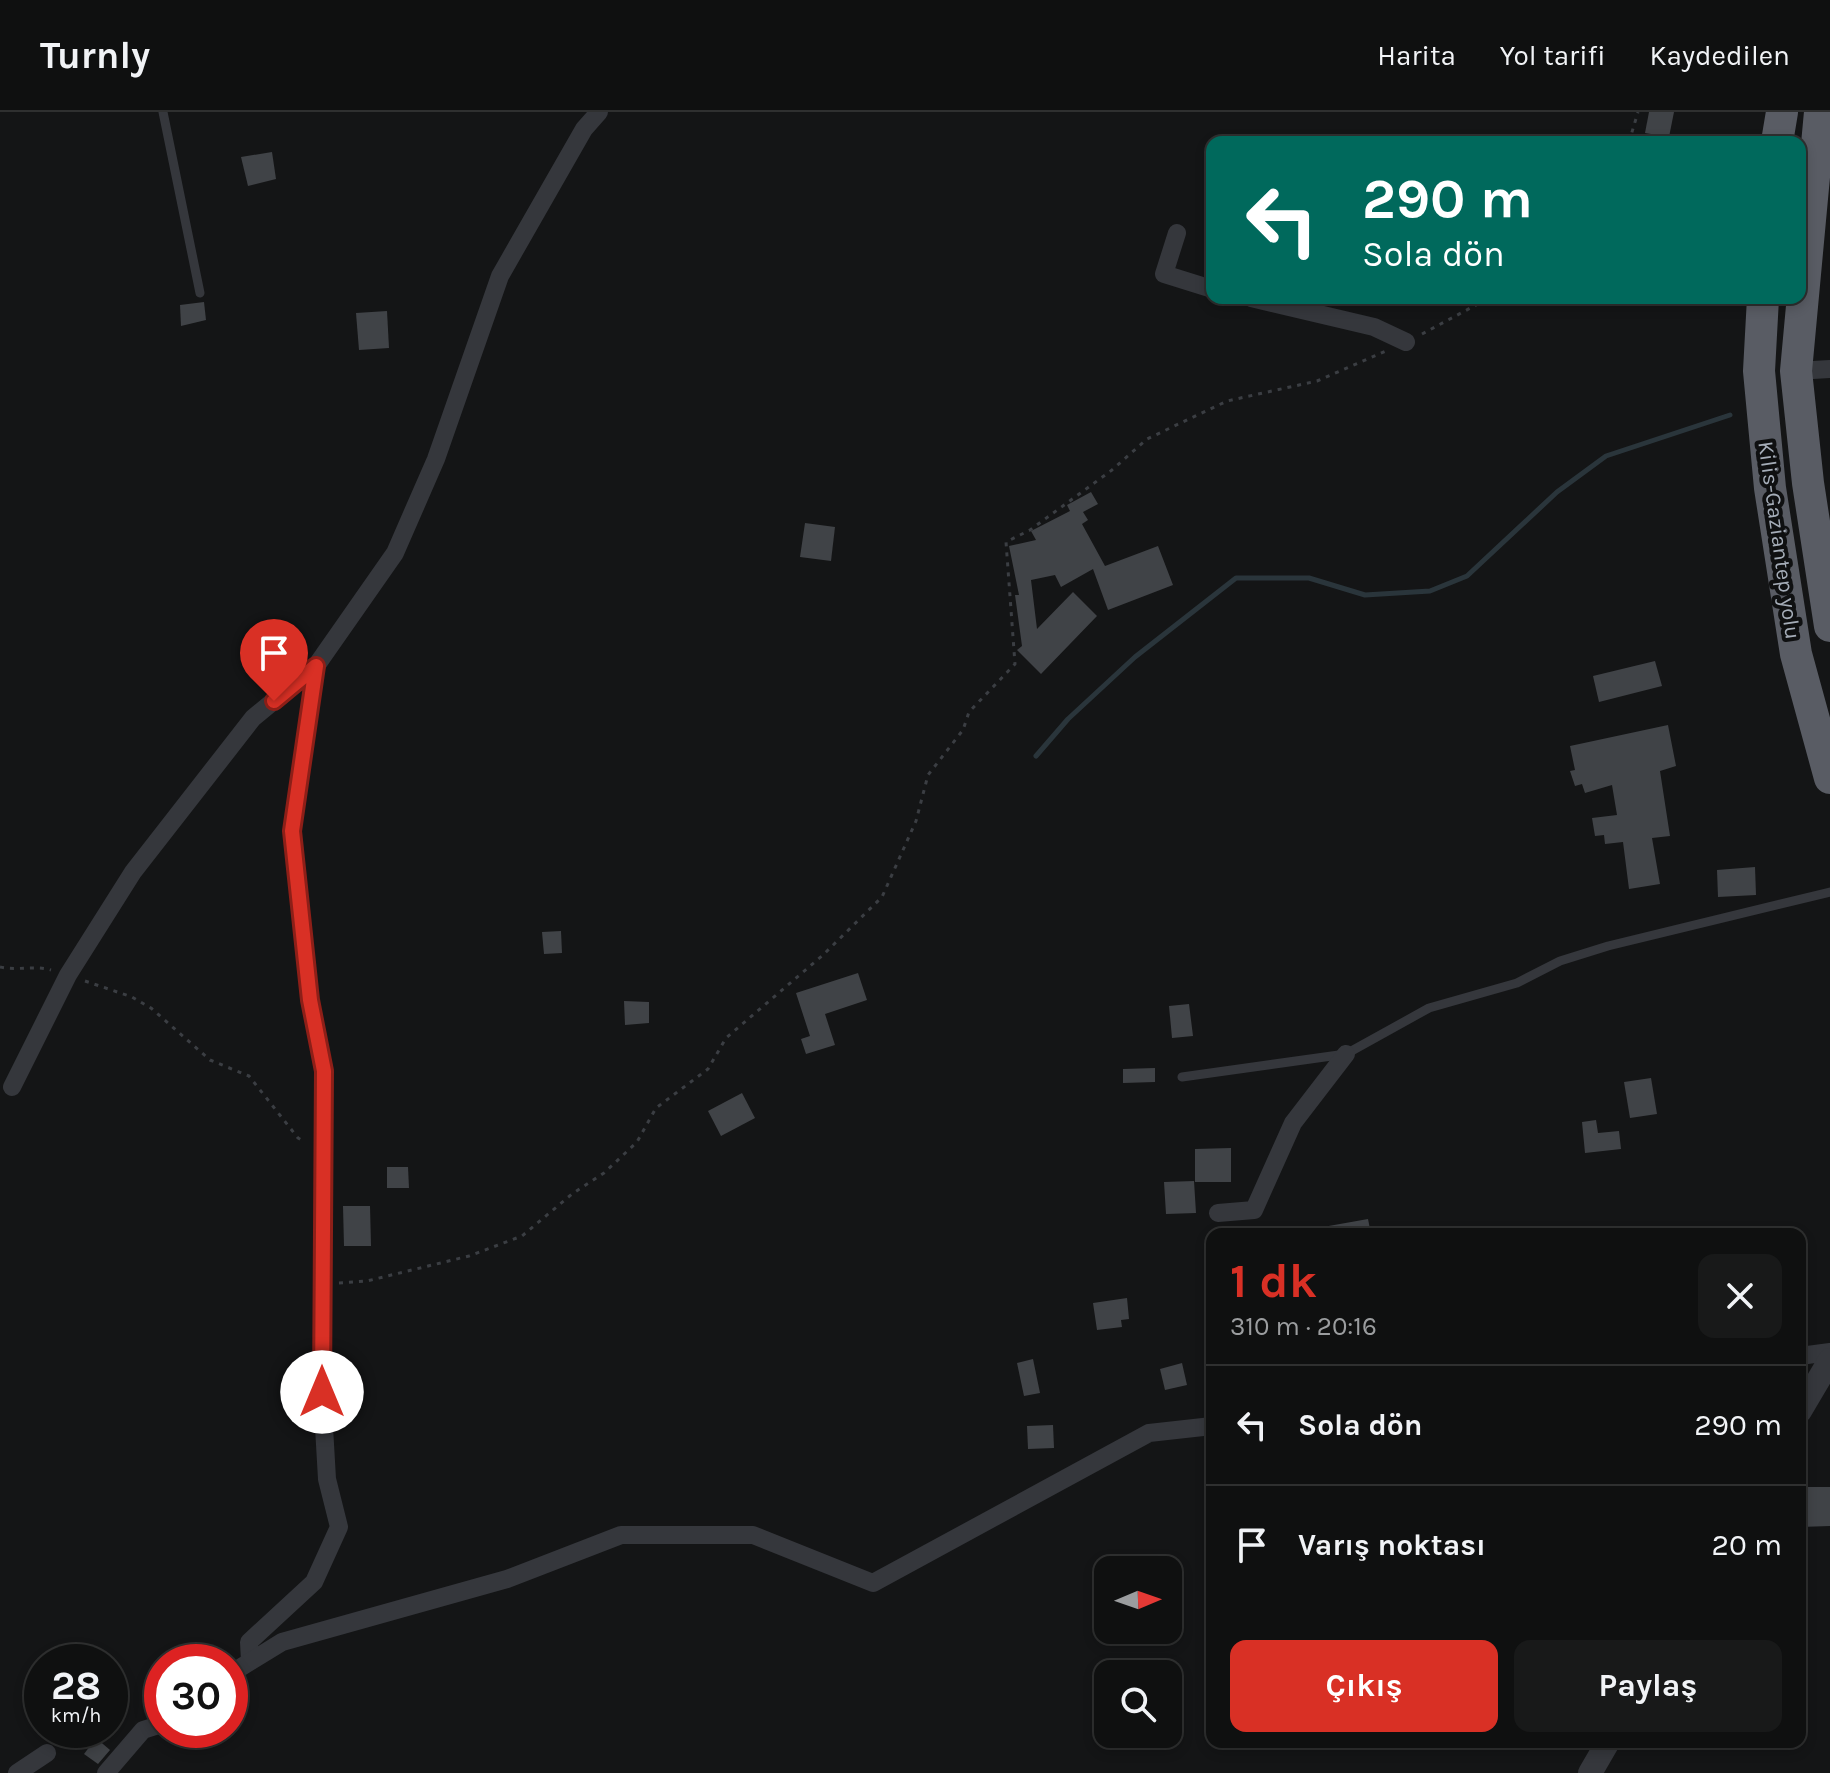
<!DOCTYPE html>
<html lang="tr">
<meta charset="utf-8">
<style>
:root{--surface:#0f1010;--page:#181919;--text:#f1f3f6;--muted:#9b9d9f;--line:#2f3030;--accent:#d93025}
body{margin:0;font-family:Karla,sans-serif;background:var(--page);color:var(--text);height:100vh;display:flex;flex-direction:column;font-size:30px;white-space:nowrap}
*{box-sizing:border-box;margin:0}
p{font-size:26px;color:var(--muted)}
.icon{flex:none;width:44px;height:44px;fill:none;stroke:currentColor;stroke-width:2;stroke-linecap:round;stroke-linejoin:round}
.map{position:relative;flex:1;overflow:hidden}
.details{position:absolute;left:1206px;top:1116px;width:600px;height:520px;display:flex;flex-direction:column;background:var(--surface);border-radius:16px;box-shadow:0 4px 12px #0003,0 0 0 2px var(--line)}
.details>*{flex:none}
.guide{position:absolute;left:1206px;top:24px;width:600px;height:168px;border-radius:16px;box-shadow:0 4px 12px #0003,0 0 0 2px var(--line);background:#00695c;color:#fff;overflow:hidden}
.needle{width:52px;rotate:88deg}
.controls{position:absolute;left:1094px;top:1444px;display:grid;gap:16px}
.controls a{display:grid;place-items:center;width:88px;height:88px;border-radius:16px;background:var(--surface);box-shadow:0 4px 12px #0003,0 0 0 2px var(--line);font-size:40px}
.speed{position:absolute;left:24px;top:1532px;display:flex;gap:16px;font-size:40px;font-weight:700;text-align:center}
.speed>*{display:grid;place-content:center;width:104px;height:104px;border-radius:50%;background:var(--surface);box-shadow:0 4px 12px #0003,0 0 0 2px var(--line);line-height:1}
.speed small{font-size:20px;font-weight:400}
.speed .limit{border:12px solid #d22;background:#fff;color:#111}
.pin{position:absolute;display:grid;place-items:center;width:68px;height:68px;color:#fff;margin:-82px -34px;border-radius:50% 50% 50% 0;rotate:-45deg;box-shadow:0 0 8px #0007}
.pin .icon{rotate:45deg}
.me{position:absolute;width:88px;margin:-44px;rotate:0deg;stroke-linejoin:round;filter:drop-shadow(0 0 6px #0008)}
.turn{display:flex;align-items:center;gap:28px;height:168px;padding:0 24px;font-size:36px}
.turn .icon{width:104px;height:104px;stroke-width:2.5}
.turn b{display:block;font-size:56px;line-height:68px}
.round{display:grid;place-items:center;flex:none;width:84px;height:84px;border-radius:16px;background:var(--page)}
.summary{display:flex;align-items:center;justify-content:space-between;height:136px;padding:0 24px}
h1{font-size:48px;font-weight:700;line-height:60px;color:var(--accent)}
.button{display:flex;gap:16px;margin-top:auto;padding:16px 24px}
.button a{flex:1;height:92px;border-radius:16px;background:var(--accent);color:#fff;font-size:32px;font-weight:700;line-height:92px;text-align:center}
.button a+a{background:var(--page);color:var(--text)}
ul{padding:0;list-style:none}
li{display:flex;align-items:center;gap:24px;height:120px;padding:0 24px;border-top:2px solid var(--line)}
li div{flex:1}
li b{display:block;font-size:30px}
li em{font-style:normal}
header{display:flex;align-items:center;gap:48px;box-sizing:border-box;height:112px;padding:0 40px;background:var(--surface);border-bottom:2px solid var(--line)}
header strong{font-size:38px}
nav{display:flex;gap:44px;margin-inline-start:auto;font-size:28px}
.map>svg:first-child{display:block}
</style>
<header>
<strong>Turnly</strong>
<nav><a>Harita</a><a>Yol tarifi</a><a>Kaydedilen</a></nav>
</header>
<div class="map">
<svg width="1830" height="1661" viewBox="0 0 1830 1661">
<rect width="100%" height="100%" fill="#141516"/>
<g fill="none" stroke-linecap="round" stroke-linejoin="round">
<polyline stroke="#2a353b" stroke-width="5" points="1036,644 1068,607 1135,545 1236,466 1309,466 1365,483 1430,479 1467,464 1557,380 1606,344 1730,303"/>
</g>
<g fill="#404347">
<polygon points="1649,0 1674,0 1669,25 1645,21"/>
<polygon points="272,40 276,67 248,74 241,45"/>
<polygon points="204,190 206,208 181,214 180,193"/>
<polygon points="387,199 389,236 359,238 356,201"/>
<polygon points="1091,380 1098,392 1083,400 1088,408 1082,412 1105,454 1158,434 1173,473 1108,498 1093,457 1061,475 1055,463 1031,468 1037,517 1073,480 1097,504 1041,562 1017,538 1022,534 1015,483 1019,483 1009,434 1036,428 1031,419 1070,399 1067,393"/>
<polygon points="805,411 835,415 831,449 800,445"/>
<polygon points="1655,549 1662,574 1599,590 1593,564"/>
<polygon points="1668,613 1676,654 1660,659 1670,724 1652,726 1660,772 1629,777 1623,730 1605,732 1604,723 1595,724 1592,706 1617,703 1612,673 1585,681 1582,672 1575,674 1570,659 1575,658 1570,634"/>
<polygon points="1755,755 1756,783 1718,785 1717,758"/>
<polygon points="561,819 562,841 544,842 542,820"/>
<polygon points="858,861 867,888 825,902 835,933 806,942 801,927 810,924 796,881"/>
<polygon points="624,889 649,890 649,911 625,913"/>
<polygon points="1189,892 1193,924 1172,926 1169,894"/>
<polygon points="1155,956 1155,970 1123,971 1123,957"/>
<polygon points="1651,966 1657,1002 1630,1006 1624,970"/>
<polygon points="742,981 755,1006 721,1024 708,999"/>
<polygon points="1596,1008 1598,1021 1619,1019 1621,1037 1585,1041 1582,1010"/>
<polygon points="1231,1036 1231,1070 1195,1070 1195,1037"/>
<polygon points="387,1055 408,1055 409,1076 387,1076"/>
<polygon points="1194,1069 1196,1101 1166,1102 1164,1070"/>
<polygon points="343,1094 370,1094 371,1134 344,1134"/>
<polygon points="1368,1107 1371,1122 1324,1122 1323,1115"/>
<polygon points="1127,1186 1129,1207 1121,1208 1122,1215 1097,1218 1093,1191"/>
<polygon points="1033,1247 1040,1281 1024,1284 1017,1251"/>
<polygon points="1182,1251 1187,1273 1165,1278 1160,1257"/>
<polygon points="1053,1313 1054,1336 1028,1337 1027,1314"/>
<polygon points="1800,1375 1830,1375 1830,1414 1800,1415"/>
<polygon points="96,1626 110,1638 98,1652 84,1642"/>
</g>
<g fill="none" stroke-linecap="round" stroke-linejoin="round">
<g stroke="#3b3e43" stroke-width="3" stroke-dasharray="4 6" stroke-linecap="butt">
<polyline points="1629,30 1638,0"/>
<polyline points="1422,222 1489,186"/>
<path d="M0,855C18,859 34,853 51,858"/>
<polyline points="85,869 132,885 151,896 210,948 249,964 298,1026 305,1030"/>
<polyline points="339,1171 367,1169 469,1144 522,1124 572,1082 604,1061 637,1030 656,996 708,957 726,926 823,843 882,785 916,709 928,663 963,618 969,600 1015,552 1006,430 1030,418 1112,358 1147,327 1227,289 1317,269 1386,239"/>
</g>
<g stroke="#35373c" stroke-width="9">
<polyline points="163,0 200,181"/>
<polyline points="1182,965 1346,942 1429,896 1517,871 1560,849 1608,834 1830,780"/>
</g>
<g stroke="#35373c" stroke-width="18">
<polyline points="1177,121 1164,162 1212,177"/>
<polyline points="1251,186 1374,215 1406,230"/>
<polyline points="1796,259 1830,257"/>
<polyline points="12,975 68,863 133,760 253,606 316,554"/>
<polyline points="1218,1101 1254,1098 1293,1011 1346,942"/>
<polyline points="1800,1244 1830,1240"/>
<polyline points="250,1549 249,1530 314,1470 339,1415 327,1367 322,1280 324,959 310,888 292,719 316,554 395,441 436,347 500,164 584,17 599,0"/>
<polyline points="230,1562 282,1530 507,1467 621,1423 753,1423 873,1471 1149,1321 1212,1314"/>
<polyline points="17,1661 47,1641"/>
<polyline points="106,1661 143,1618 162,1612"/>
</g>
<g stroke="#35373c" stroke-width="24">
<polyline points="1800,1299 1830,1248"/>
<polyline points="1590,1661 1608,1630"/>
</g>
<g stroke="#595c64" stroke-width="32">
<polyline points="1820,0 1796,259 1808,371 1830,514"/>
<polyline points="1777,30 1782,0"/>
<polyline points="1763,186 1759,259 1770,376 1796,542 1830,666"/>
</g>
</g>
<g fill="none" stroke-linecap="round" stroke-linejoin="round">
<g stroke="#8d1f18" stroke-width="20">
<polyline id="route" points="274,589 316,554 292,719 310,888 324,959 322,1280"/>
</g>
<use href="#route" stroke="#d93025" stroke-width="14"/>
</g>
<g text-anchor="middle" stroke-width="8" stroke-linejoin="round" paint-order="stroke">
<g font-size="22" fill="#a5adb8" stroke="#0f1011">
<text transform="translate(1780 428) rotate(82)" y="8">Kilis-Gaziantep yolu</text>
</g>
</g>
</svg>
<div class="controls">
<a><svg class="needle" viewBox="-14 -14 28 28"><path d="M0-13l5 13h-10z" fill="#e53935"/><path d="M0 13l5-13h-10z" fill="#9b9d9f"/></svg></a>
<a><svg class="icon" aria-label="search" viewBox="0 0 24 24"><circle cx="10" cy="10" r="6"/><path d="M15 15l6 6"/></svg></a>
</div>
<div class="speed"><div>28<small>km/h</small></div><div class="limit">30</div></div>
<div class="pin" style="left:274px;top:589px;background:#d93025"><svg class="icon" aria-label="arrive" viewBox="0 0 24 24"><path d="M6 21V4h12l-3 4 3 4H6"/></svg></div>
<svg class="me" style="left:322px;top:1280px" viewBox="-20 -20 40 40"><circle r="19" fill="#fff"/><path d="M0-13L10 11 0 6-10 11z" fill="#d93025"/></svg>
<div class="guide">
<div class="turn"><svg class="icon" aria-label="left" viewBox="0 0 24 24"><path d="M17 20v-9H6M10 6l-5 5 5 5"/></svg><div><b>290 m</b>Sola dön</div></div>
</div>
<section class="details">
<div class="summary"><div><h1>1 dk</h1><p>310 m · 20:16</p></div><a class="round"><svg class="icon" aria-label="close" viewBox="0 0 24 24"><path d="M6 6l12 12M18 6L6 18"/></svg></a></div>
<ul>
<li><svg class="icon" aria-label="left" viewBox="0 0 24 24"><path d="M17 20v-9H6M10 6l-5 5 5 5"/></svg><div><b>Sola dön</b></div><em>290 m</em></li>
<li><svg class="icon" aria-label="arrive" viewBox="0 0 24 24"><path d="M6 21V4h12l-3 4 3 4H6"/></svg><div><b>Varış noktası</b></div><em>20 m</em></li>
</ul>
<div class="button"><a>Çıkış</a><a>Paylaş</a></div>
</section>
</div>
